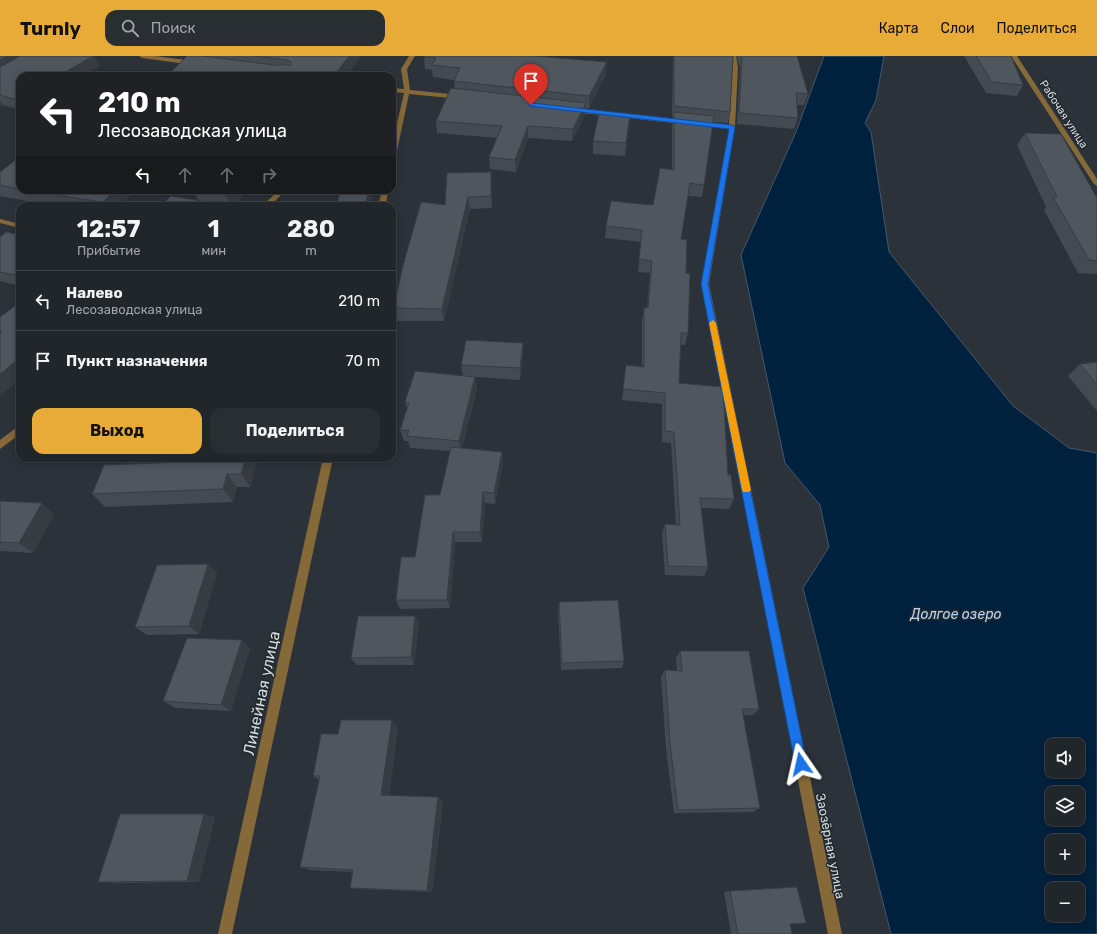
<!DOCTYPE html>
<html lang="ru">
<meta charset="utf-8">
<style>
:root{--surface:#21262b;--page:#292e33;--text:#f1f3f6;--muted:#a2a5a9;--line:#3e4347;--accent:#e8ab37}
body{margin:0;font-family:Rubik,sans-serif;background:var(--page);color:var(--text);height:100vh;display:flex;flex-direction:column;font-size:15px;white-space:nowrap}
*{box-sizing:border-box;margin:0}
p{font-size:13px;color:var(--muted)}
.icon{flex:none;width:22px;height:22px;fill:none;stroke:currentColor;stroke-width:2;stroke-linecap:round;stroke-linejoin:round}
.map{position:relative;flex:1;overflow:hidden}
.drawer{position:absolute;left:16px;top:146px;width:380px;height:260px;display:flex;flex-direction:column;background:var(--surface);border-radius:12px;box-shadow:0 2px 10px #0003,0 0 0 1px var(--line)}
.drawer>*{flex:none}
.hud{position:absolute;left:16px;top:16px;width:380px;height:122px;border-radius:12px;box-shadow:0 2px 10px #0003,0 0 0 1px var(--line);background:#202124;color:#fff;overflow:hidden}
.controls{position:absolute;left:1045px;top:682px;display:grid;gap:8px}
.controls a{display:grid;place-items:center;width:40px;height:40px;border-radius:8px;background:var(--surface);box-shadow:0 2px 10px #0003,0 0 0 1px var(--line);font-size:20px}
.pin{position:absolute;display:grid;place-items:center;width:34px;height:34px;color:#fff;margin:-41px -17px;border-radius:50% 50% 50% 0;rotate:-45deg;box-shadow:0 0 4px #0007}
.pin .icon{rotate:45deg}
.me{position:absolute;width:44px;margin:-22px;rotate:349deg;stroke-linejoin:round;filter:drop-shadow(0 0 3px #0008)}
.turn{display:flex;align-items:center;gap:14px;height:84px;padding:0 16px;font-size:18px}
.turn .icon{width:52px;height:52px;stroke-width:2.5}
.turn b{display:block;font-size:28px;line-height:34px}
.lanes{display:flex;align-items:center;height:38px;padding:0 16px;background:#0003;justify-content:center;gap:20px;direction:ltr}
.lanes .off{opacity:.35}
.eta{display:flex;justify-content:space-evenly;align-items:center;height:68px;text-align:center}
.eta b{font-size:24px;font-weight:700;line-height:28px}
.cta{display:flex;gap:8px;margin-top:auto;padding:8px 16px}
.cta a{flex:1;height:46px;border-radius:12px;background:var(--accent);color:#111;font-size:16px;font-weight:700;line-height:46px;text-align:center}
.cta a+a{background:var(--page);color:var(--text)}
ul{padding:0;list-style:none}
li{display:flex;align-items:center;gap:12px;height:60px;padding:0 16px;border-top:1px solid var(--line)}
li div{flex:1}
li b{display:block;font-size:15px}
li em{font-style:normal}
header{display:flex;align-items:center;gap:24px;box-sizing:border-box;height:56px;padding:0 20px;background:var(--accent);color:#111}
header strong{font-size:19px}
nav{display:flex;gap:22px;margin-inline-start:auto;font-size:14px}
.search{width:280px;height:36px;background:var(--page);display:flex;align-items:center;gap:10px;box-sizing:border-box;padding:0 14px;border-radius:12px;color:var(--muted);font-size:15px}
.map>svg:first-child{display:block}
</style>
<header>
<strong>Turnly</strong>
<div class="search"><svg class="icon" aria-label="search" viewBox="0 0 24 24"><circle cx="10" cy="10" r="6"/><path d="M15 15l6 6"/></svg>Поиск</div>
<nav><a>Карта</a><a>Слои</a><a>Поделиться</a></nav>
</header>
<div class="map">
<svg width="1097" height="878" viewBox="0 0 1097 878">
<rect width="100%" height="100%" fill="#2c3239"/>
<path fill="#00213d" stroke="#40596e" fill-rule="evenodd" d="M824,0H884L876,44L865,67L871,76L889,196L1013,350L1069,392L1097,397V878H891L803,532L829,491L820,449L785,407L741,199L796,76ZM1052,689H1078V715H1052ZM1052,737H1078V763H1052ZM1052,785H1078V811H1052ZM1052,833H1078V859H1052Z"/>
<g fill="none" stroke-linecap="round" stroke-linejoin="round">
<g fill="#866938" fill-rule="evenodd">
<polygon points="139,0 155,0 194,5 197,7 194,9 142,2"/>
<polygon points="409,0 415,0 407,13 410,34 460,39 463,41 460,43 409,38 395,104 392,106 392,89 404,37 392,36 392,32 404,33 401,13"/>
<polygon points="730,0 736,0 738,11 735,71 709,228 842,878 828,878 701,228 729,73 573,56 570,54 573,52 729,69 732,11"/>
<polygon points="1011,0 1017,0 1097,123 1097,130 1094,128"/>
<polygon points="279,134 286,134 270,150 262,150"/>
<polygon points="382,134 388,134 386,150 378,150"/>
<polygon points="0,163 20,168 20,172 0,167"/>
<polygon points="20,369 20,378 0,393 0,384"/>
<polygon points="323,402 333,402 232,878 218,878"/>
</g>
</g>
<g fill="#444a51">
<polygon points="0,0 100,10 20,20 20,54 3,49 0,51"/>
<polygon points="187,0 361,0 346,20 167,20"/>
<polygon points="673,0 733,0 730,56 728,67 713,66 704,129 702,141 688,140 681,183 686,217 688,277 685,289 681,289 679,327 728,419 734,443 729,453 701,452 708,511 704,520 665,519 662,478 665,468 676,469 671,387 662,386 662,348 622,344 626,309 642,311 642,264 644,252 647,252 650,217 638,216 641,186 605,182 606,170 653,149 672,113 672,68 673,61 672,61"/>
<polygon points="736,0 797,0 808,38 804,49 797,49 798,62 794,73 737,68 740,11"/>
<polygon points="964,0 1011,0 1023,29 1017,40 986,37"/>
<polygon points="424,1 606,18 589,52 586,52 585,59 572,85 528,82 516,116 490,113 489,101 498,82 437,77 436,65 455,33 454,25 454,24 433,21 432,14 425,13"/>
<polygon points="630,59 625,100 593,98 593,85"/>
<polygon points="1025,77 1097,142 1097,218 1078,217 1044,154 1046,151 1017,89"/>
<polygon points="20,103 20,134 135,134 119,150 52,150 29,147 28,145 0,140 0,116"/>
<polygon points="491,116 492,129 492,152 470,153 444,265 397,265 394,252 445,149"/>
<polygon points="193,134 249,134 234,150 222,150 209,147 210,150 160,150 198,144"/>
<polygon points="20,179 20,230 0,225 0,181"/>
<polygon points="523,287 523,299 520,324 475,321 477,333 462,392 502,396 503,407 495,448 485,447 482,486 455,486 450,552 400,553 396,544 415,501 440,439 450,395 410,392 408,385 404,385 400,374 407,353 405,346 463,320 461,309"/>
<polygon points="1097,306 1097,355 1068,320 1080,308"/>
<polygon points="258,402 250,431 237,431 233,446 105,451 92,438 186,406"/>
<polygon points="0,445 54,458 33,497 0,495"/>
<polygon points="208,508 217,517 199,578 147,579 135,571"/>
<polygon points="559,546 624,605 622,612 561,614 558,555"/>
<polygon points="415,560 419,569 414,609 357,609 351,602"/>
<polygon points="250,592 231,655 175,652 163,645"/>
<polygon points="680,595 759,653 753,659 743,659 760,752 753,756 674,757 666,693 661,621 665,614 677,614 676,602"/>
<polygon points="398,672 389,739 443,746 432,836 359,833 350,832 352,816 311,814 300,811 319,724 313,720 338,678"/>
<polygon points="204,758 215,761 199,826 114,827 98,826"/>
<polygon points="730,835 790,868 792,878 731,878 724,836"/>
</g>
<g fill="#373c42">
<polygon points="7,0 31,0 0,19 0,4"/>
<polygon points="93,0 94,0 100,10 83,20 59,20"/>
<polygon points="349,0 361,0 346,20 334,20"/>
<polygon points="607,6 606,18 589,52 589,40"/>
<polygon points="20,43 20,48 17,44"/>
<polygon points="0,45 3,49 0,51"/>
<polygon points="586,47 585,59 572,85 573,73"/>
<polygon points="630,59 629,72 625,100 626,87"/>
<polygon points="528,70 528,82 516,116 515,104"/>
<polygon points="491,116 492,129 492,152 491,140"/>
<polygon points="115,134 135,134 119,150 106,150 103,146"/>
<polygon points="231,134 249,134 234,150 231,150 226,139"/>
<polygon points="369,134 374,134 370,150 365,150"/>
<polygon points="468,141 470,153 444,265 442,253"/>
<polygon points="208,146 210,150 204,150"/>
<polygon points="523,287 523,299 520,324 520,312"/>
<polygon points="20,302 20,324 0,340 0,318"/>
<polygon points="475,321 477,333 461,396 459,385"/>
<polygon points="502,396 503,407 495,448 494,437"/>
<polygon points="246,402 258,402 250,431 241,418"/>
<polygon points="227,418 237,431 233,446 223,433"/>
<polygon points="483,436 485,447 482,486 480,476"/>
<polygon points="42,447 54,458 33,497 19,487"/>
<polygon points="453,476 455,486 450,552 447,544"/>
<polygon points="208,508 217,517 199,578 189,570"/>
<polygon points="415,560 419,569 414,609 411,601"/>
<polygon points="242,584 250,592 231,655 221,649"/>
<polygon points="392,664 398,672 388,744 381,739"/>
<polygon points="438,741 443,746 432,836 427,835"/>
<polygon points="204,758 215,761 199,826 187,825"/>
</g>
<g fill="#4f565e" stroke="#373c42">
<polygon points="0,0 7,0 0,4"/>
<polygon points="20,0 93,0 59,20 20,20 20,43 17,44 0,39 0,11"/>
<polygon points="187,0 203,0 274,9 291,9 291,6 287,4 255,0 349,0 334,20 167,20"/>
<polygon points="424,0 534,0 607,6 589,40 454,25 460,12 432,9 436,2 424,1"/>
<polygon points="674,0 733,0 730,56 674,50"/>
<polygon points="742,0 797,0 808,38 796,37 798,62 739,57"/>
<polygon points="976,0 1011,0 1023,29 992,26"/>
<polygon points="451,32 586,47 573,73 528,70 515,104 489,101 502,70 436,65"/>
<polygon points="674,56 714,60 704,129 690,127 681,183 687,184 686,217 690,218 688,277 681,277 679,327 723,331 728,419 731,419 734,443 700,442 708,511 668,510 665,468 680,469 674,376 665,375 665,337 623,333 626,309 644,311 644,252 648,252 652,205 639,203 642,174 606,170 611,145 653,149 660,112 674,114"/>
<polygon points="599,57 630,59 626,87 593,85"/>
<polygon points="1025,77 1061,78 1097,142 1097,205 1089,204 1053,141 1057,141"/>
<polygon points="17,103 20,103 20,133 0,129 0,116"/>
<polygon points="491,116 491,140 468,141 442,253 394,252 402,213 421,146 445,149 447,117"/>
<polygon points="21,134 115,134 103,146"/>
<polygon points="200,134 231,134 226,139"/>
<polygon points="341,134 369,134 365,150 336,150"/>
<polygon points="171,140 208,146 204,150 160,150"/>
<polygon points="6,176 20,179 20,220 0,216 0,181"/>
<polygon points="20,246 20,302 0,318 0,277 2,276 0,275 0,261"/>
<polygon points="466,284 523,287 520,312 461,309"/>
<polygon points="1097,306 1097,329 1080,308"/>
<polygon points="415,315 475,321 459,385 407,380 409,374 400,374 409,347 405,346"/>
<polygon points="451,391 502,396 494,437 483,436 480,476 453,476 447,544 396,544 401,501 415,501 425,439 440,439"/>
<polygon points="188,402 246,402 241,418 227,418 223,433 92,438 104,409 186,406"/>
<polygon points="0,445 42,447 19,487 0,486"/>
<polygon points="208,508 189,570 135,571 157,509"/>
<polygon points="618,544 624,605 562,607 559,546"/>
<polygon points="358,560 415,560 411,601 351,602"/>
<polygon points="187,582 242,584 221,649 163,645"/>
<polygon points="680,595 749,595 759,653 742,653 760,752 678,754 670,687 665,614 682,615"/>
<polygon points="341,664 392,664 381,739 438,741 427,835 350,832 353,814 300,811 320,720 313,720 321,678 338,678"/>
<polygon points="120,758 204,758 187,825 98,826"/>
<polygon points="797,831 806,867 790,868 792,878 738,878 730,835"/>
</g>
<polygon fill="#1a73e8" stroke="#114b97" points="531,47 732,69 735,71 708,228 807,708 805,712 801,714 797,712 795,708 701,228 729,73 529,50 528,49"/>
<polygon fill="#f59e0b" points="713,264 716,267 751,434 749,436 743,436 742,434 709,267"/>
<g text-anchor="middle" stroke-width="3" stroke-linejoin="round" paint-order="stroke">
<g font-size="11" fill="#d6dbdf" stroke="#22292f">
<text transform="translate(1064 58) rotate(57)" y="4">Рабочая улица</text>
</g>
<g font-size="13" fill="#d6dbdf" stroke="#22292f">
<text transform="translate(831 790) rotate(79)" y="5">Заозёрная улица</text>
</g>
<g font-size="14" font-style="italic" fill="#b5d5f4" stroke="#22292f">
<text x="956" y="563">Долгое озеро</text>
</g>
<g font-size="16" fill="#d6dbdf" stroke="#22292f">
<text transform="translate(261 637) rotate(-78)" y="6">Линейная улица</text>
</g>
</g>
</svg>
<div class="controls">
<a><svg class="icon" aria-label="sound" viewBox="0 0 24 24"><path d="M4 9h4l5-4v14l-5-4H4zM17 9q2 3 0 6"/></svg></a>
<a><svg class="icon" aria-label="layers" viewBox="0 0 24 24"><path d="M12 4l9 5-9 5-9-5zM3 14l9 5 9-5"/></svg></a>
<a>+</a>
<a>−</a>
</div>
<div class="pin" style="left:531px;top:49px;background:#d93025"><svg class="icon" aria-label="arrive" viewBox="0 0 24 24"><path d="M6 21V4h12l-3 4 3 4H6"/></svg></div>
<svg class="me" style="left:801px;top:708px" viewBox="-20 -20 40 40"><path d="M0-17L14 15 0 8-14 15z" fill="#1a73e8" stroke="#fff" stroke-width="4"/></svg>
<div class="hud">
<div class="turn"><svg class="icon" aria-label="left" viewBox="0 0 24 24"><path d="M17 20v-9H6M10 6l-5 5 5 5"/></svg><div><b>210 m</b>Лесозаводская улица</div></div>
<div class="lanes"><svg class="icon" aria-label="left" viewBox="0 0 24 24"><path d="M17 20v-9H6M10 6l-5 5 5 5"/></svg><svg class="icon off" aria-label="ahead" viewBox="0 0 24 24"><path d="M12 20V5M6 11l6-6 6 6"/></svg><svg class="icon off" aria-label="ahead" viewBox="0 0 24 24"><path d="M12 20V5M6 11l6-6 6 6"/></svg><svg class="icon off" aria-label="right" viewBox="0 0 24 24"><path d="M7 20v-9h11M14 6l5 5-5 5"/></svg></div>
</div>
<section class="drawer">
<div class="eta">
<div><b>12:57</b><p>Прибытие</p></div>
<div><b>1</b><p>мин</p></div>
<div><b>280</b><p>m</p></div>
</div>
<ul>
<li><svg class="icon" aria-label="left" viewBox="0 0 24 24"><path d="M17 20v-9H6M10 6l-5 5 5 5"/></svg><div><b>Налево</b><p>Лесозаводская улица</p></div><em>210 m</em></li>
<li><svg class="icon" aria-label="arrive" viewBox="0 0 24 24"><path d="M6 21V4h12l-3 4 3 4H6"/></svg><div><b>Пункт назначения</b></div><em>70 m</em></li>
</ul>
<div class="cta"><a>Выход</a><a>Поделиться</a></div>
</section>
</div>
